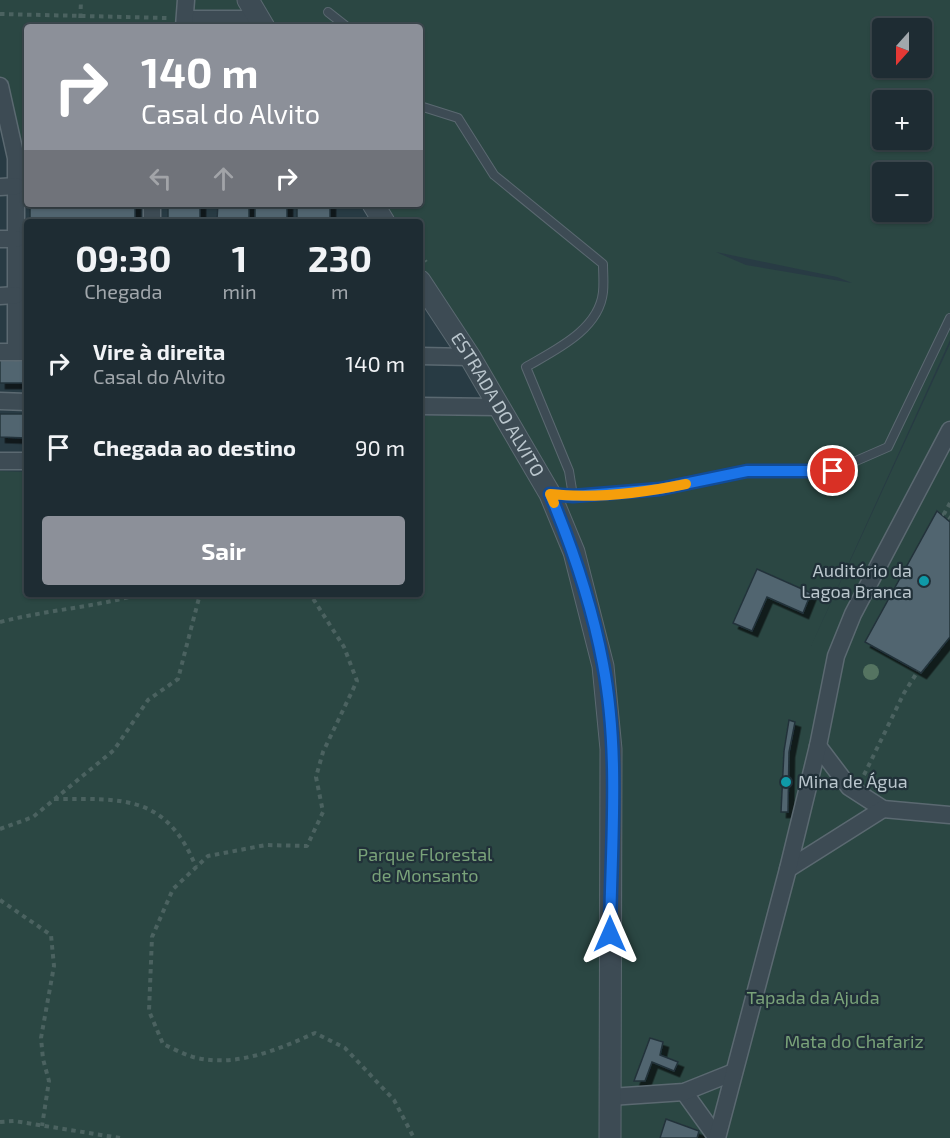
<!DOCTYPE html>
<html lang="pt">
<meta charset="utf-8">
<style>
:root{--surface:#1e2c33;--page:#2b383f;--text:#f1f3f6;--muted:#a1a7ac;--line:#3c484e;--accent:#8c9099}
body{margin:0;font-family:"Exo 2",sans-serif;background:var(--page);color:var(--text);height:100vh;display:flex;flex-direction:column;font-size:22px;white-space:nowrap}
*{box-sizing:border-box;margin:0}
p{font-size:20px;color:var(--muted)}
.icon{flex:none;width:33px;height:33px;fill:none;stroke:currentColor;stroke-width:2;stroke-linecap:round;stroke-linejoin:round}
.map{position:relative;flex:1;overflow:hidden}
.side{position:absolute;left:24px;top:219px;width:399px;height:378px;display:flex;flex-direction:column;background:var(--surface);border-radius:6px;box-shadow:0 2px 4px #0004,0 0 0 2px var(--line)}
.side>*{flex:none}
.hud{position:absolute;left:24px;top:24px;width:399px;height:183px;border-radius:6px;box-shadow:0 2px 4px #0004,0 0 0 2px var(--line);background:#8c9099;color:#fff;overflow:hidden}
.needle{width:39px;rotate:201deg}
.tools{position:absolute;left:872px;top:18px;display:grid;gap:12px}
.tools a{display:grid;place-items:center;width:60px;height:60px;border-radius:6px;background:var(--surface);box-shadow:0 2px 4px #0004,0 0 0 2px var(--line);font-size:30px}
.pin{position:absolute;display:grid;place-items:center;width:51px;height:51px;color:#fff;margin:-26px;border:3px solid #fff;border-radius:50%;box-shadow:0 2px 6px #0007}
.me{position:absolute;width:66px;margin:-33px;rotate:0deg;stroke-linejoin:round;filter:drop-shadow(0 0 4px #0008)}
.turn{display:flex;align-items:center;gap:21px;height:126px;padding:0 18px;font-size:27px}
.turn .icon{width:78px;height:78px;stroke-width:2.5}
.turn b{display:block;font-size:42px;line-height:51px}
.lanes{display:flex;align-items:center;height:57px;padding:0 18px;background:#0003;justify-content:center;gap:30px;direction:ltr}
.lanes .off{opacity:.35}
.eta{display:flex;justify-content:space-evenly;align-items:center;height:102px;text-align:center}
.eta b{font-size:36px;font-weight:700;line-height:42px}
.action{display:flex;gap:12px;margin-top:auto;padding:12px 18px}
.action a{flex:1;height:69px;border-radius:6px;background:var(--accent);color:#fff;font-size:24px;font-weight:700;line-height:69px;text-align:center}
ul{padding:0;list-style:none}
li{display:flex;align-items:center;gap:18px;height:84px;padding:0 18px}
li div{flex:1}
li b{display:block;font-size:22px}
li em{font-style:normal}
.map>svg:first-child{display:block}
</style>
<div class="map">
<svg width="950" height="1138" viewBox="0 0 950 1138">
<defs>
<filter id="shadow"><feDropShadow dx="5.5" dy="5.5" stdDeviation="0" flood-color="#0009"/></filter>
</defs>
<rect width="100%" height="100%" fill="#283b44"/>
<path fill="#2b4743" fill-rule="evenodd" d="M0,0H950V340L811,646L950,344V1138H0V471L27,472V594H420V416H508L420,270V222H391L380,204H420V27H27V160H17L0,76ZM882,28H921V68H882ZM882,100H921V140H882ZM882,172H921V212H882ZM716,252L837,277L852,283L746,265Z"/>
<g fill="#51656f" stroke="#23333b" stroke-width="1.5" filter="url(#shadow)">
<rect x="30" y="204" width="105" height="18"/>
<rect x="168" y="204" width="32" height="14"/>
<polygon points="218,204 249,204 249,219 217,219"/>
<rect x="255" y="204" width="32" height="15"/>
<rect x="297" y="204" width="33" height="15"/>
<rect x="0" y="359" width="27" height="24"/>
<polygon points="0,414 27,414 27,438 0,437"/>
<polygon points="937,511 950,522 950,637 921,673 865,642"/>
<polygon points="757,569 811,593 803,613 767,597 752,631 733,623"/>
<polygon points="789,720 795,722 789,752 788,812 781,812 784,751"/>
<polygon points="650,1038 663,1042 660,1055 678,1062 674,1071 652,1062 645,1081 634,1081"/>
<polygon points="666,1119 699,1131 697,1138 660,1138"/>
</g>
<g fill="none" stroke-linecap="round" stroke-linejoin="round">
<g stroke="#5b6971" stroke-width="10">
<g id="service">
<polyline points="328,12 347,27"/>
<path d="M420,106L458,118L494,175L603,264C603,273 604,282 603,292C599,330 555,350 526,367L569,471L573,496"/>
<polyline points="553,494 573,496 660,489 747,471 833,471 888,447 950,318"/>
</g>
</g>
<g stroke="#5b6971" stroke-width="19">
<g id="minor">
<polyline points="186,19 259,19"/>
<polyline points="184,27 186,0"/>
<polyline points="0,86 16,158 16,352"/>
<polyline points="0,187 16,186"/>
<polyline points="152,222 152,204"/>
<polyline points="0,239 16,239"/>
<polyline points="0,296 16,295"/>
<polyline points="0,352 26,352"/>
<polyline points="420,356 470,357"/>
<polyline points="0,401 27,402"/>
<polyline points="420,406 498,407"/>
<polyline points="0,461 27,461"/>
<polyline points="818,746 849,787 883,809 950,815"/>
<polyline points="788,869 883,809"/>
<polyline points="684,1092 717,1138"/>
<polyline points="610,1097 684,1092 734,1072"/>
<polyline points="717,1138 788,869 818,746 836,656 853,614 950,430"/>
</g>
</g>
<g stroke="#5b6971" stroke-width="23">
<g id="tertiary">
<polyline points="248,0 264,27"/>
<polyline points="373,204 384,222"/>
<path id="s1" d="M420,281L470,357L550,494L574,552L603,666L611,749L610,1138"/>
</g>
</g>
<g stroke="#4b6260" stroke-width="4" stroke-dasharray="4.5 4.5" stroke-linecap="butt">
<polyline points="0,14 167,18"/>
<polyline points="80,27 81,0"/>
<polyline points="420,253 426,262"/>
<polyline points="950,503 944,514 950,518"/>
<path d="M306,594L312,597L344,647L357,681L323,752L316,777L323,812L307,846L266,845L208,856L173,889L152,937L149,1011L163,1044C172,1048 183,1054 193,1057C235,1068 277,1050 315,1033L345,1048L394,1100L414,1138"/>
<path d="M0,622C47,610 95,607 141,594"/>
<polyline points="864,775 904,693 918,671"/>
<path d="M54,799C123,799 166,794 196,867"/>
<polyline points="0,829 33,817 114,750 148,700 178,679 200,594"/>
<polyline points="0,900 51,935 54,966 41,1038 43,1059 49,1081 42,1126"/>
<polyline points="0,1122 14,1121 120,1138"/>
</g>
<use href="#service" stroke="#3d4b54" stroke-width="8"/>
<use href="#minor" stroke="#3d4b54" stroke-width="16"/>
<use href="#tertiary" stroke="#3d4b54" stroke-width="21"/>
</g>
<circle fill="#557461" cx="871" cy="672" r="8"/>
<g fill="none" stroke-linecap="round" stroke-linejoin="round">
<g stroke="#114b97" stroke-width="15">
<path id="route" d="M610,934C611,846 620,752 603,664C592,605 573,549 550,494L573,496L660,489L747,471H833"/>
</g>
<use href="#route" stroke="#1a73e8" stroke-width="10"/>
<path stroke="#f59e0b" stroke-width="10" d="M554,503L550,494C594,499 642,493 686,484"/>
</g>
<g fill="#0f9aa8" stroke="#213139" stroke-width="2">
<circle cx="924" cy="581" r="6"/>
<circle cx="786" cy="782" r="6"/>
</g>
<g text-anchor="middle" stroke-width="4.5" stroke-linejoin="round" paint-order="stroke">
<g font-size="18" fill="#bac6cd" stroke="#213139">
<text dy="6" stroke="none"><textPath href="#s1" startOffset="146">ESTRADA DO ALVITO</textPath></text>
</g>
<g font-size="18" fill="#bac6cd" stroke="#213139" text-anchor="end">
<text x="912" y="577">Auditório da<tspan x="912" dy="21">Lagoa Branca</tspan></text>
<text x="798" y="788" text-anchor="start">Mina de Água</text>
</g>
<g font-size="18" fill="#79a279" stroke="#213139">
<text x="425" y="861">Parque Florestal<tspan x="425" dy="21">de Monsanto</tspan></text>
<text x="813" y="1004">Tapada da Ajuda</text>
<text x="854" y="1048">Mata do Chafariz</text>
</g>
</g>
</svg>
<div class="tools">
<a><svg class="needle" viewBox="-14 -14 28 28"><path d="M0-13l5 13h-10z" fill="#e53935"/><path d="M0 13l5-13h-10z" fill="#a1a7ac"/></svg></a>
<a>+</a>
<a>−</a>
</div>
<div class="pin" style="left:833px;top:471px;background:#d93025"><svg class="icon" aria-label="arrive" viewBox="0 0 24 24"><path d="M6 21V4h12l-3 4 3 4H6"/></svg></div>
<svg class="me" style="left:610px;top:934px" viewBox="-20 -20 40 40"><path d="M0-17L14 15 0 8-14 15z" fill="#1a73e8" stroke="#fff" stroke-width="4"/></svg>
<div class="hud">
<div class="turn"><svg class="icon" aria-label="right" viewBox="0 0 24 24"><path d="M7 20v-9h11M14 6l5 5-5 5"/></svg><div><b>140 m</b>Casal do Alvito</div></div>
<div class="lanes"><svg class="icon off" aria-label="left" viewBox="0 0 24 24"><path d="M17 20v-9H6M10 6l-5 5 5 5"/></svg><svg class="icon off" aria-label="ahead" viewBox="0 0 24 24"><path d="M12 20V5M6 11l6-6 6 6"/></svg><svg class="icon" aria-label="right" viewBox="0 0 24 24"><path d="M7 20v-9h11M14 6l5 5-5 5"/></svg></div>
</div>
<section class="side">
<div class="eta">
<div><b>09:30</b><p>Chegada</p></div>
<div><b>1</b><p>min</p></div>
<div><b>230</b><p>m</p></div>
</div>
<ul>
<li><svg class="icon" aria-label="right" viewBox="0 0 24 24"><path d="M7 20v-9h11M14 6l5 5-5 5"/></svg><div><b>Vire à direita</b><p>Casal do Alvito</p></div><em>140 m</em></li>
<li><svg class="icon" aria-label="arrive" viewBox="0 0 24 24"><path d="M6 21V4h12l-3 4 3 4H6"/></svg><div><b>Chegada ao destino</b></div><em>90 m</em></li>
</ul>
<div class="action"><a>Sair</a></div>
</section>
</div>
